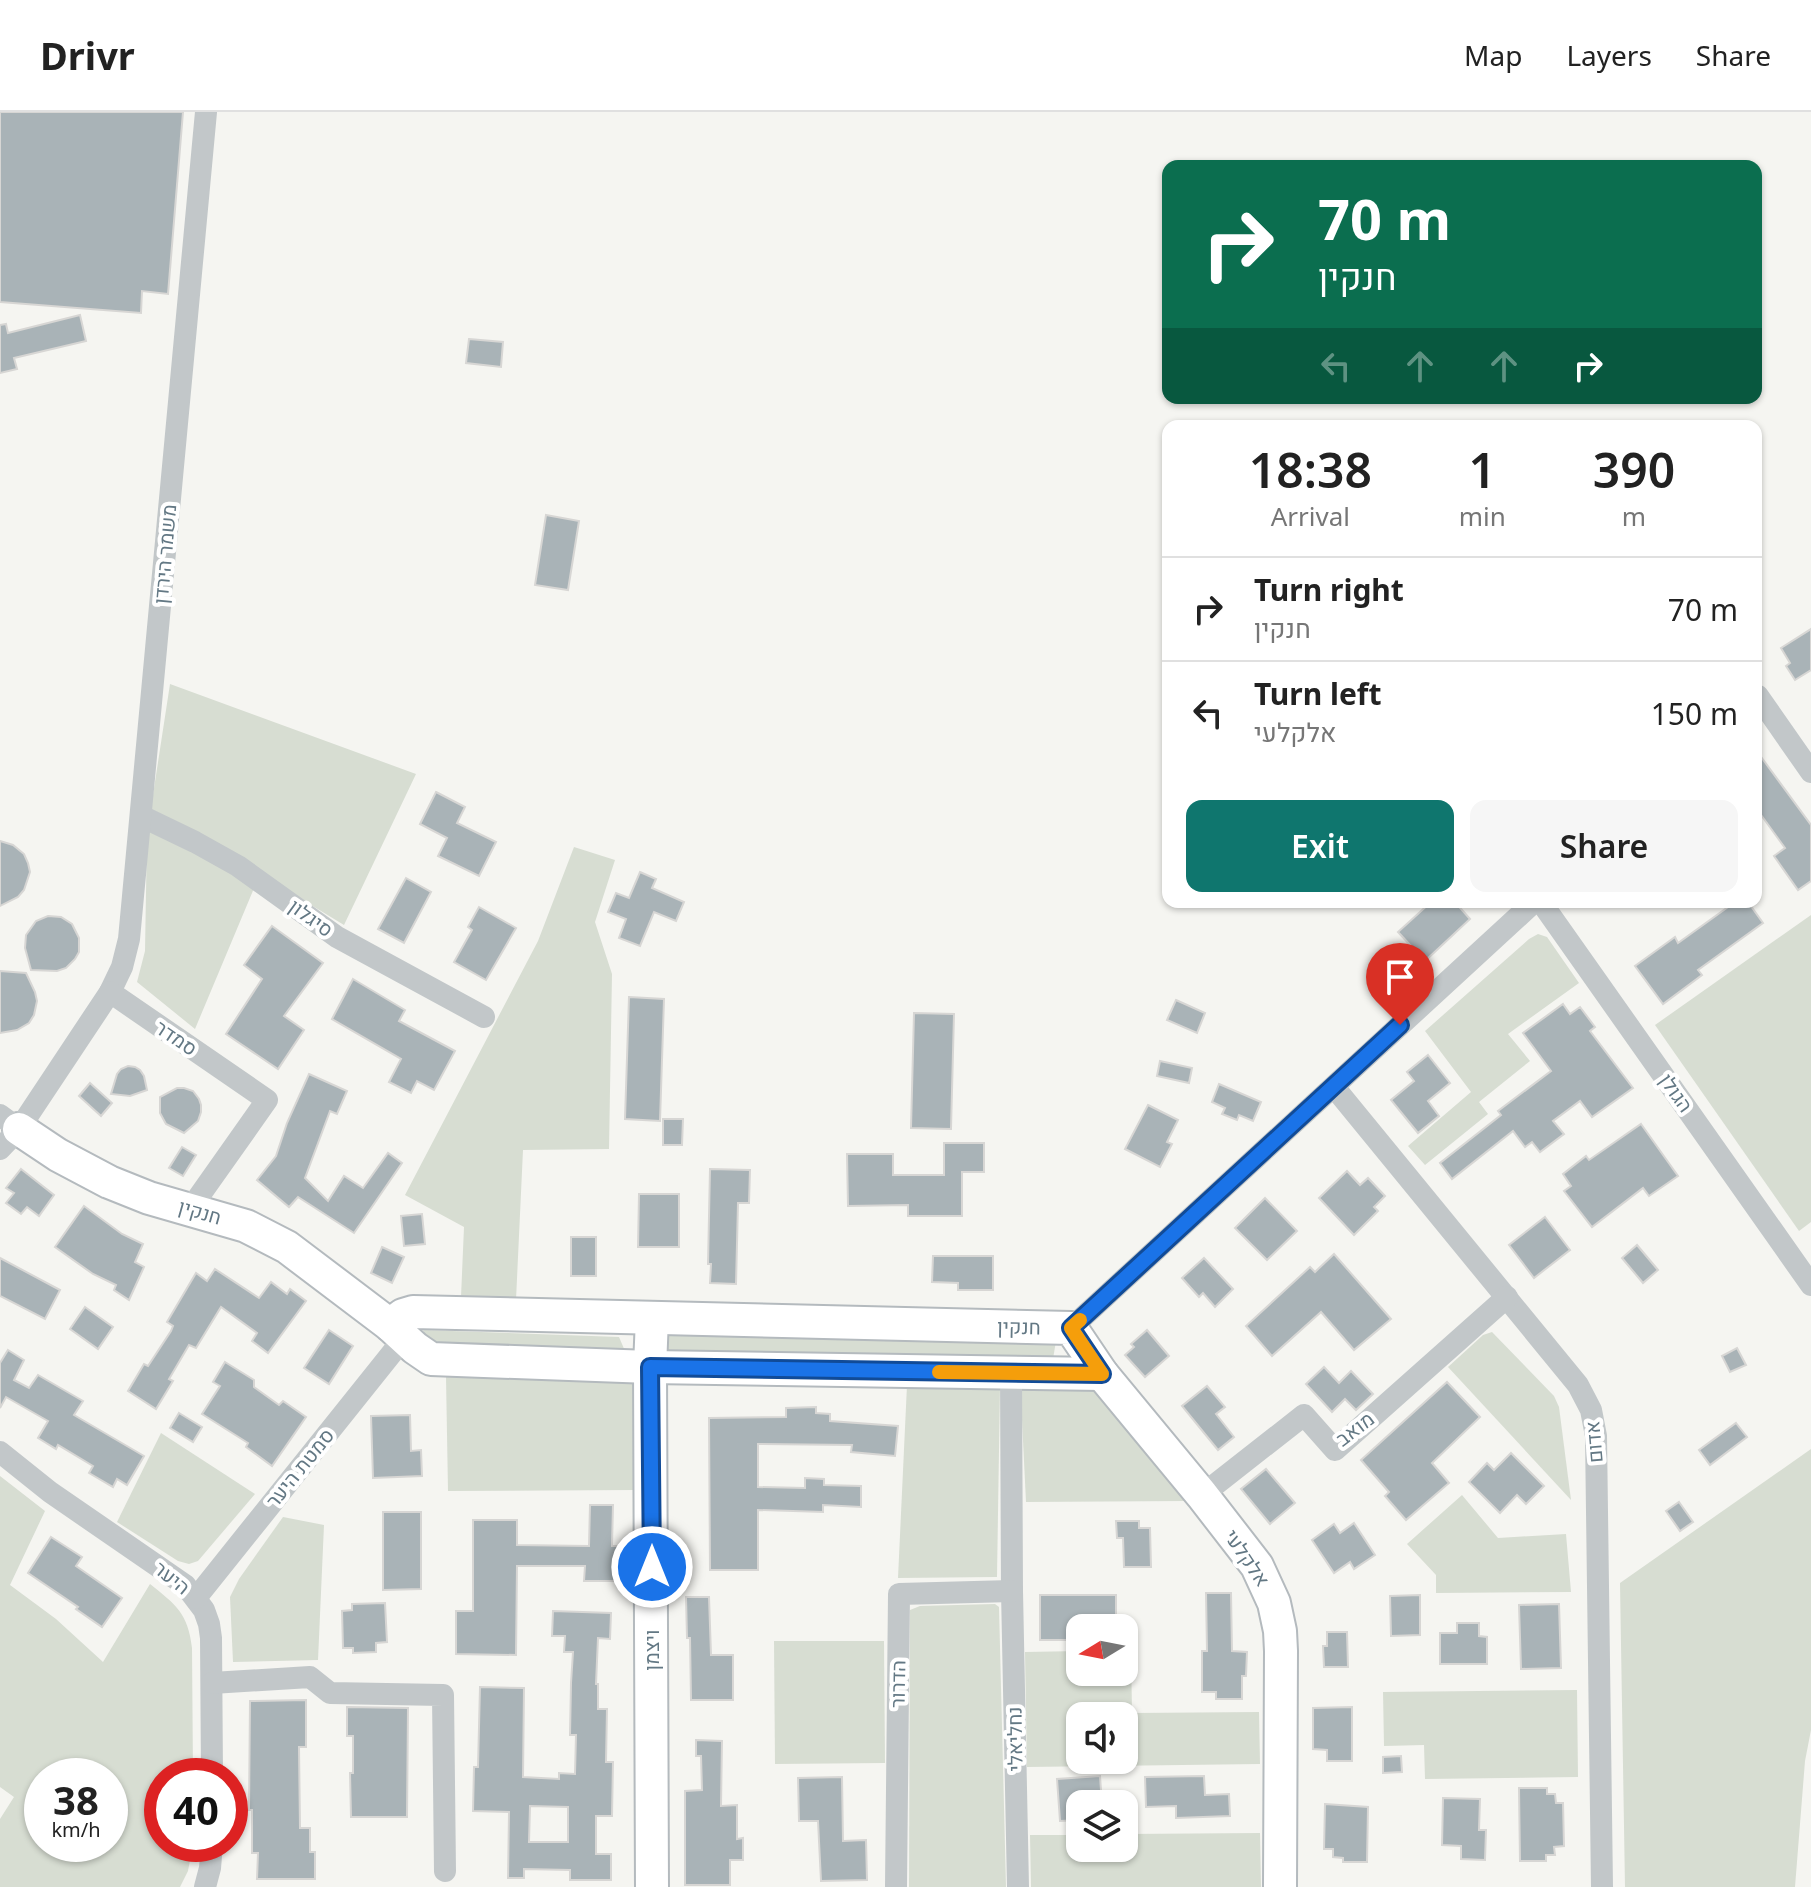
<!DOCTYPE html>
<meta charset="utf-8">
<style>
:root{--surface:#fff;--page:#f6f6f6;--text:#222;--muted:#767676;--line:#e0e0e0;--accent:#0f766e}
body{margin:0;font-family:"Noto Sans",Heebo,sans-serif;background:var(--page);color:var(--text);height:100vh;display:flex;flex-direction:column;font-size:30px;white-space:nowrap}
*{box-sizing:border-box;margin:0}
p{font-size:26px;color:var(--muted)}
.icon{flex:none;width:44px;height:44px;fill:none;stroke:currentColor;stroke-width:2;stroke-linecap:round;stroke-linejoin:round}
.map{position:relative;flex:1;overflow:hidden}
.panel{position:absolute;left:1162px;top:308px;width:600px;height:488px;display:flex;flex-direction:column;background:var(--surface);border-radius:16px;box-shadow:0 2px 6px #0004}
.panel>*{flex:none}
.top-card{position:absolute;left:1162px;top:48px;width:600px;height:244px;border-radius:16px;box-shadow:0 2px 6px #0004;background:#0b6e4f;color:#fff;overflow:hidden}
.needle{width:52px;rotate:260deg}
.tools{position:absolute;left:1066px;top:1502px;display:grid;gap:16px}
.tools a{display:grid;place-items:center;width:72px;height:72px;border-radius:16px;background:var(--surface);box-shadow:0 2px 6px #0004;font-size:40px}
.speed{position:absolute;left:24px;top:1646px;display:flex;gap:16px;font-size:40px;font-weight:700;text-align:center}
.speed>*{display:grid;place-content:center;width:104px;height:104px;border-radius:50%;background:var(--surface);box-shadow:0 2px 6px #0004;line-height:1}
.speed small{font-size:20px;font-weight:400}
.speed .limit{border:12px solid #d22;background:#fff;color:#111}
.pin{position:absolute;display:grid;place-items:center;width:68px;height:68px;color:#fff;margin:-82px -34px;border-radius:50% 50% 50% 0;rotate:-45deg;box-shadow:0 0 8px #0007}
.pin .icon{rotate:45deg}
.me{position:absolute;width:88px;margin:-44px;rotate:0deg;stroke-linejoin:round;filter:drop-shadow(0 0 6px #0008)}
.turn{display:flex;align-items:center;gap:28px;height:168px;padding:0 24px;font-size:36px}
.turn .icon{width:104px;height:104px;stroke-width:2.5}
.turn b{display:block;font-size:56px;line-height:68px}
.lanes{display:flex;align-items:center;height:76px;padding:0 24px;background:#0003;justify-content:center;gap:40px;direction:ltr}
.lanes .off{opacity:.35}
.eta{display:flex;justify-content:space-evenly;align-items:center;height:136px;text-align:center}
.eta b{font-size:48px;font-weight:600;line-height:56px}
.primary-button{display:flex;gap:16px;margin-top:auto;padding:16px 24px}
.primary-button a{flex:1;height:92px;border-radius:16px;background:var(--accent);color:#fff;font-size:32px;font-weight:600;line-height:92px;text-align:center}
.primary-button a+a{background:var(--page);color:var(--text)}
ul{padding:0;list-style:none}
li{display:flex;align-items:center;gap:24px;height:104px;padding:0 24px;border-top:2px solid var(--line)}
li div{flex:1}
li b{display:block;font-size:30px}
li em{font-style:normal}
header{display:flex;align-items:center;gap:48px;box-sizing:border-box;height:112px;padding:0 40px;background:var(--surface);border-bottom:2px solid var(--line)}
header strong{font-size:38px}
nav{display:flex;gap:44px;margin-inline-start:auto;font-size:28px}
.map>svg:first-child{display:block}
</style>
<header>
<strong>Drivr</strong>
<nav><a>Map</a><a>Layers</a><a>Share</a></nav>
</header>
<div class="map">
<svg width="1811" height="1775" viewBox="0 0 1811 1775">
<rect width="100%" height="100%" fill="#f5f5f1"/>
<g fill="#d7ddd2" fill-rule="evenodd">
<polygon points="170,572 416,662 344,813 260,762 195,917 137,870 145,839 147,722"/>
<polygon points="574,735 615,748 595,810 612,862 609,1037 523,1038 516,1188 461,1185 464,1115 405,1083 538,829"/>
<polygon points="1811,803 1811,1110 1799,1119 1655,913"/>
<polygon points="1538,822 1547,825 1579,871 1508,922 1530,949 1479,990 1488,1002 1425,1053 1408,1034 1471,980 1425,919 1529,827"/>
<polygon points="423,1218 619,1225 628,1246 431,1240"/>
<polygon points="1492,1220 1554,1284 1559,1295 1571,1388 1448,1255 1483,1223"/>
<polygon points="664,1223 1056,1229 1052,1253 663,1247"/>
<polygon points="635,1264 636,1378 448,1379 446,1265"/>
<polygon points="1020,1267 1092,1270 1186,1389 1026,1390"/>
<polygon points="907,1273 1000,1275 997,1465 898,1466"/>
<polygon points="161,1321 255,1382 198,1449 189,1452 178,1449 117,1410"/>
<polygon points="1811,1337 1811,1618 1805,1649 1795,1775 1625,1775 1620,1471"/>
<path d="M0,1364L45,1399L10,1473L56,1507L103,1550L150,1472C176,1493 188,1501 192,1536L193,1664H162V1732H193L188,1759L180,1775H0V1707L14,1685L0,1675ZM42,1664H110V1732H42Z"/>
<polygon points="1462,1383 1498,1426 1566,1422 1571,1480 1436,1481 1436,1463 1407,1432"/>
<polygon points="283,1405 324,1413 318,1548 233,1550 230,1485 239,1467"/>
<polygon points="995,1492 999,1495 1006,1775 909,1775 910,1498 920,1494"/>
<polygon points="774,1529 884,1529 885,1651 775,1652"/>
<path d="M1080,1539V1560H1124V1539H1131L1132,1601L1259,1600L1260,1652L1027,1655L1025,1540ZM1080,1604H1124V1648H1080Z"/>
<polygon points="1577,1578 1578,1665 1425,1667 1424,1633 1384,1634 1383,1580"/>
<polygon points="1260,1721 1261,1775 1031,1775 1030,1723 1080,1723 1080,1736 1124,1736 1124,1722"/>
</g>
<g fill="#a9b3b7" stroke="#d7d6d4" stroke-width="2" fill-rule="evenodd">
<polygon points="0,0 183,0 168,182 142,179 141,201 0,190"/>
<polygon points="80,203 86,229 14,246 17,257 0,261 0,213 6,212 8,221"/>
<polygon points="469,227 503,230 501,255 466,251"/>
<polygon points="546,403 579,409 568,478 535,473"/>
<polygon points="1811,517 1811,558 1795,568 1786,554 1790,551 1781,536"/>
<polygon points="1756,638 1811,713 1811,769 1798,778 1774,744 1785,736 1756,696"/>
<polygon points="436,680 465,695 457,711 496,730 479,764 438,744 447,726 420,712"/>
<polygon points="0,729 13,733 24,742 28,751 30,760 24,778 18,785 0,794"/>
<polygon points="640,760 656,767 652,776 684,790 676,809 654,800 640,834 619,826 626,807 608,800 616,781 629,786"/>
<polygon points="406,766 431,780 404,831 378,817"/>
<polygon points="1431,790 1455,790 1470,807 1425,849 1398,820"/>
<polygon points="1735,790 1748,790 1763,811 1698,858 1702,863 1663,892 1635,854 1675,825 1678,831"/>
<polygon points="479,795 516,816 486,868 454,850 472,818 468,815"/>
<polygon points="48,804 61,805 72,812 79,826 79,840 75,847 66,856 57,859 31,858 25,836 26,823 36,809"/>
<polygon points="272,814 323,851 284,904 304,918 278,957 226,922 262,867 244,853"/>
<polygon points="0,859 26,861 35,880 37,889 34,903 29,911 17,918 0,921"/>
<polygon points="353,867 405,898 399,909 455,939 434,978 417,969 411,981 389,970 401,947 332,907"/>
<polygon points="629,885 664,887 660,1009 625,1007"/>
<polygon points="1176,888 1205,901 1197,921 1167,908"/>
<polygon points="1563,892 1570,902 1580,895 1595,915 1590,919 1633,976 1592,1005 1580,989 1553,1009 1564,1022 1540,1040 1532,1030 1525,1035 1513,1019 1452,1067 1440,1051 1501,1003 1498,999 1551,959 1523,921"/>
<polygon points="914,901 954,902 951,1017 911,1016"/>
<polygon points="1428,943 1450,971 1428,989 1439,1004 1418,1021 1391,988 1414,969 1407,960"/>
<polygon points="1160,949 1192,956 1189,971 1157,964"/>
<polygon points="128,954 135,955 140,958 144,964 147,978 130,984 111,982 117,962 121,957"/>
<polygon points="309,962 347,979 337,1002 330,999 305,1066 328,1089 344,1064 363,1076 388,1041 402,1051 354,1121 298,1085 289,1095 257,1068 276,1044 287,1011"/>
<polygon points="90,971 112,991 101,1004 79,984"/>
<polygon points="1219,972 1261,990 1253,1009 1239,1003 1237,1008 1222,1002 1225,996 1212,990"/>
<polygon points="177,976 184,976 193,979 199,987 201,993 201,1000 198,1009 184,1021 166,1012 160,1001 160,985"/>
<polygon points="1148,993 1178,1008 1167,1030 1172,1032 1160,1055 1125,1037"/>
<polygon points="663,1007 683,1007 682,1033 663,1033"/>
<polygon points="1641,1012 1678,1064 1649,1084 1643,1076 1592,1115 1564,1079 1571,1074 1563,1062 1586,1044 1589,1048"/>
<polygon points="944,1031 984,1031 984,1060 962,1060 962,1104 908,1104 908,1093 848,1094 847,1042 893,1042 893,1063 944,1063"/>
<polygon points="182,1035 196,1043 183,1064 169,1056"/>
<polygon points="21,1057 54,1083 39,1104 27,1095 21,1102 6,1091 14,1081 6,1076"/>
<polygon points="710,1057 750,1058 749,1091 738,1091 736,1172 710,1171 711,1152 708,1152"/>
<polygon points="1347,1059 1360,1073 1368,1066 1385,1084 1374,1095 1378,1099 1354,1123 1319,1086"/>
<polygon points="639,1082 679,1082 679,1135 638,1135"/>
<polygon points="1265,1086 1297,1119 1267,1148 1235,1116"/>
<polygon points="84,1094 122,1122 143,1132 135,1150 144,1155 129,1188 114,1178 116,1173 93,1162 55,1135"/>
<polygon points="422,1102 425,1132 404,1134 401,1104"/>
<polygon points="1545,1105 1570,1138 1534,1166 1509,1133"/>
<rect x="571" y="1125" width="25" height="39"/>
<polygon points="1637,1133 1658,1158 1643,1171 1622,1146"/>
<polygon points="382,1135 404,1145 392,1171 371,1161"/>
<polygon points="1334,1142 1391,1207 1354,1238 1321,1200 1272,1244 1246,1214 1310,1155 1315,1160"/>
<polygon points="933,1144 993,1144 993,1178 958,1178 958,1171 932,1170"/>
<polygon points="0,1146 60,1178 45,1207 0,1184"/>
<polygon points="1204,1146 1233,1177 1215,1195 1203,1181 1199,1185 1182,1166"/>
<polygon points="215,1157 259,1186 271,1170 287,1182 290,1177 306,1189 268,1241 252,1229 257,1221 221,1195 196,1236 189,1233 169,1267 173,1269 156,1297 128,1279 144,1252 148,1254 171,1219 173,1214 167,1210 196,1161 207,1169"/>
<polygon points="85,1195 113,1215 98,1237 70,1217"/>
<polygon points="329,1218 353,1234 329,1272 304,1256"/>
<polygon points="1147,1218 1169,1244 1145,1265 1125,1243 1134,1235 1131,1232"/>
<polygon points="1737,1236 1746,1253 1730,1260 1722,1244"/>
<polygon points="8,1238 24,1248 14,1268 29,1276 38,1263 83,1289 74,1303 144,1344 127,1373 117,1367 113,1375 89,1361 93,1354 58,1333 56,1337 38,1326 48,1309 6,1285 0,1296 0,1251"/>
<polygon points="225,1250 254,1268 254,1275 279,1293 283,1289 306,1305 272,1354 246,1335 248,1331 202,1302 220,1274 213,1270"/>
<polygon points="1324,1255 1339,1271 1351,1259 1373,1282 1356,1298 1345,1287 1332,1300 1306,1272"/>
<polygon points="1447,1270 1480,1305 1432,1351 1449,1371 1406,1408 1385,1384 1389,1380 1361,1348"/>
<polygon points="1207,1274 1225,1295 1216,1302 1234,1325 1218,1338 1182,1294"/>
<polygon points="816,1295 816,1301 830,1302 830,1309 898,1314 895,1344 851,1340 852,1333 758,1332 758,1375 805,1376 805,1366 824,1367 824,1373 861,1374 861,1395 823,1393 823,1400 758,1398 758,1458 710,1458 709,1306 786,1305 786,1296"/>
<polygon points="179,1301 202,1315 193,1330 170,1316"/>
<polygon points="410,1303 411,1339 421,1338 422,1364 373,1366 371,1304"/>
<polygon points="1736,1311 1747,1325 1710,1353 1699,1338"/>
<polygon points="1511,1341 1544,1374 1526,1392 1517,1383 1500,1401 1469,1370 1487,1351 1494,1358"/>
<polygon points="1266,1357 1295,1391 1270,1412 1241,1377"/>
<polygon points="1679,1390 1693,1410 1680,1419 1666,1399"/>
<polygon points="590,1393 613,1393 612,1434 619,1434 618,1469 584,1469 585,1454 517,1454 516,1543 456,1542 456,1499 473,1499 473,1408 517,1408 517,1433 589,1434"/>
<polygon points="383,1400 421,1400 421,1477 383,1478"/>
<polygon points="1116,1409 1139,1409 1139,1416 1150,1416 1151,1455 1124,1455 1123,1426 1117,1426"/>
<polygon points="1354,1411 1375,1443 1354,1457 1350,1450 1334,1461 1312,1428 1334,1412 1340,1421"/>
<polygon points="51,1425 82,1445 76,1454 122,1486 102,1515 76,1497 78,1495 28,1461"/>
<polygon points="1206,1481 1231,1481 1232,1539 1247,1540 1246,1564 1242,1564 1242,1587 1216,1587 1216,1580 1202,1580 1202,1539 1207,1539"/>
<polygon points="1040,1483 1116,1483 1116,1505 1079,1505 1080,1528 1040,1528"/>
<polygon points="1420,1483 1420,1523 1391,1524 1390,1484"/>
<polygon points="686,1485 709,1485 711,1543 733,1543 733,1588 691,1588 690,1526 687,1526"/>
<polygon points="385,1491 387,1530 376,1531 376,1540 353,1541 353,1536 343,1536 342,1499 352,1498 352,1492"/>
<polygon points="1559,1492 1561,1556 1521,1557 1519,1493"/>
<path d="M553,1499L611,1501L610,1527L598,1526L596,1572H598V1597H607L606,1650H613L612,1704H596V1742H611V1768H570V1758L524,1757V1766H508L509,1700L473,1699L474,1655H478L480,1575L524,1576L523,1665L559,1667V1661L575,1662L576,1623H570L571,1571L573,1540H564L565,1524H552ZM530,1694L568,1695V1730H529Z"/>
<polygon points="1457,1511 1479,1511 1479,1524 1487,1525 1487,1552 1440,1552 1440,1521 1457,1521"/>
<polygon points="1327,1520 1347,1520 1348,1555 1324,1555 1323,1534 1327,1534"/>
<polygon points="306,1588 306,1635 299,1635 300,1716 310,1716 310,1740 315,1740 315,1767 257,1767 258,1741 252,1741 252,1698 249,1698 250,1589"/>
<polygon points="347,1595 408,1596 407,1705 351,1705 350,1661 353,1661 353,1624 347,1624"/>
<polygon points="1352,1595 1352,1649 1327,1649 1327,1638 1313,1637 1313,1596"/>
<polygon points="696,1628 722,1629 721,1694 737,1693 737,1727 743,1726 743,1748 730,1748 730,1773 685,1773 685,1679 702,1678 701,1644 696,1644"/>
<polygon points="1401,1644 1402,1660 1383,1661 1383,1645"/>
<polygon points="1100,1664 1102,1692 1080,1692 1080,1708 1060,1709 1057,1667"/>
<polygon points="1204,1664 1205,1683 1229,1682 1230,1704 1176,1706 1176,1694 1146,1695 1145,1665"/>
<polygon points="842,1665 843,1729 866,1728 867,1768 821,1769 818,1709 799,1709 798,1666"/>
<polygon points="1519,1676 1547,1676 1547,1682 1555,1682 1556,1691 1563,1691 1564,1734 1554,1735 1555,1743 1546,1743 1546,1749 1520,1749"/>
<polygon points="1443,1686 1480,1687 1479,1718 1486,1718 1485,1748 1461,1747 1461,1734 1442,1733"/>
<polygon points="1325,1692 1368,1695 1367,1750 1343,1750 1343,1746 1333,1745 1333,1737 1324,1737"/>
</g>
<g fill="none" stroke-linecap="round" stroke-linejoin="round">
<g stroke="#b4babe" stroke-width="36">
<g id="secondary">
<polyline points="19,1017 58,1043 109,1070 149,1086 246,1114 287,1135 390,1213 415,1236 431,1247 650,1255 1102,1262"/>
<polyline points="652,1206 650,1255 652,1775"/>
<polyline points="390,1213 403,1203 413,1200 1071,1216 1102,1262 1202,1383 1257,1454 1274,1491 1280,1519 1281,1539 1280,1775"/>
</g>
</g>
<g stroke="#c2c7c9" stroke-width="22">
<polyline points="1756,586 1758,584 1811,660"/>
<polyline points="141,704 195,730 238,754 337,825 484,905"/>
<polyline points="1541,790 1811,1173"/>
<polyline points="110,880 122,855 129,827 206,0"/>
<polyline points="1334,975 1578,1273 1591,1298 1596,1324 1602,1775"/>
<polyline points="0,1003 19,1017"/>
<polyline points="0,1037 19,1017 110,880 267,988 190,1097"/>
<polyline points="1071,1216 1534,790"/>
<polyline points="1011,1261 1012,1479 1018,1775"/>
<polyline points="0,1340 50,1380 185,1473 204,1498 209,1512 211,1526 212,1664"/>
<polyline points="1202,1383 1304,1303 1335,1338 1507,1185"/>
<polyline points="196,1486 404,1226"/>
<polyline points="212,1571 310,1565 330,1581 443,1583 445,1759"/>
<polyline points="205,1775 210,1756 212,1732"/>
<polyline points="896,1775 899,1482 1012,1479"/>
</g>
<use href="#secondary" stroke="#fff" stroke-width="32"/>
</g>
<g fill="none" stroke-linecap="round" stroke-linejoin="round">
<g stroke="#114b97" stroke-width="20">
<polyline id="route" points="652,1455 650,1255 1102,1262 1071,1216 1400,913"/>
</g>
<use href="#route" stroke="#1a73e8" stroke-width="14"/>
<polyline stroke="#f59e0b" stroke-width="14" points="939,1260 1102,1262 1071,1216 1080,1208"/>
</g>
<g text-anchor="middle" stroke-width="8" stroke-linejoin="round" paint-order="stroke">
<g font-size="20" fill="#637884" stroke="#fff">
<text transform="translate(165 442) rotate(-85)" y="7">משמר הירדן</text>
<text transform="translate(311 806) rotate(36)" y="7">סיגלון</text>
<text transform="translate(176 926) rotate(34)" y="7">סמדר</text>
<text transform="translate(1676 981) rotate(55)" y="7">הגולן</text>
<text transform="translate(200 1100) rotate(16)" y="7">חנקין</text>
<text transform="translate(1019 1215) rotate(1)" y="7">חנקין</text>
<text transform="translate(1355 1317) rotate(-37)" y="7">מואב</text>
<text transform="translate(1594 1330) rotate(-95)" y="7">אדום</text>
<text transform="translate(300 1356) rotate(-51)" y="7">סמטת היער</text>
<text transform="translate(1247 1446) rotate(56)" y="7">אלקלעי</text>
<text transform="translate(172 1466) rotate(39)" y="7">היער</text>
<text transform="translate(652 1538) rotate(-90)" y="7">ויצמן</text>
<text transform="translate(898 1572) rotate(-89)" y="7">הדרור</text>
<text transform="translate(1015 1627) rotate(-91)" y="7">נחליאלי</text>
</g>
</g>
</svg>
<div class="tools">
<a><svg class="needle" viewBox="-14 -14 28 28"><path d="M0-13l5 13h-10z" fill="#e53935"/><path d="M0 13l5-13h-10z" fill="#767676"/></svg></a>
<a><svg class="icon" aria-label="sound" viewBox="0 0 24 24"><path d="M4 9h4l5-4v14l-5-4H4zM17 9q2 3 0 6"/></svg></a>
<a><svg class="icon" aria-label="layers" viewBox="0 0 24 24"><path d="M12 4l9 5-9 5-9-5zM3 14l9 5 9-5"/></svg></a>
</div>
<div class="speed"><div>38<small>km/h</small></div><div class="limit">40</div></div>
<div class="pin" style="left:1400px;top:913px;background:#d93025"><svg class="icon" aria-label="arrive" viewBox="0 0 24 24"><path d="M6 21V4h12l-3 4 3 4H6"/></svg></div>
<svg class="me" style="left:652px;top:1455px" viewBox="-20 -20 40 40"><circle r="17" fill="#1a73e8" stroke="#fff" stroke-width="3"/><path d="M0-11L8 9 0 5-8 9z" fill="#fff"/></svg>
<div class="top-card">
<div class="turn"><svg class="icon" aria-label="right" viewBox="0 0 24 24"><path d="M7 20v-9h11M14 6l5 5-5 5"/></svg><div><b>70 m</b>חנקין</div></div>
<div class="lanes"><svg class="icon off" aria-label="left" viewBox="0 0 24 24"><path d="M17 20v-9H6M10 6l-5 5 5 5"/></svg><svg class="icon off" aria-label="ahead" viewBox="0 0 24 24"><path d="M12 20V5M6 11l6-6 6 6"/></svg><svg class="icon off" aria-label="ahead" viewBox="0 0 24 24"><path d="M12 20V5M6 11l6-6 6 6"/></svg><svg class="icon" aria-label="right" viewBox="0 0 24 24"><path d="M7 20v-9h11M14 6l5 5-5 5"/></svg></div>
</div>
<section class="panel">
<div class="eta">
<div><b>18:38</b><p>Arrival</p></div>
<div><b>1</b><p>min</p></div>
<div><b>390</b><p>m</p></div>
</div>
<ul>
<li><svg class="icon" aria-label="right" viewBox="0 0 24 24"><path d="M7 20v-9h11M14 6l5 5-5 5"/></svg><div><b>Turn right</b><p>חנקין</p></div><em>70 m</em></li>
<li><svg class="icon" aria-label="left" viewBox="0 0 24 24"><path d="M17 20v-9H6M10 6l-5 5 5 5"/></svg><div><b>Turn left</b><p>אלקלעי</p></div><em>150 m</em></li>
</ul>
<div class="primary-button"><a>Exit</a><a>Share</a></div>
</section>
</div>
